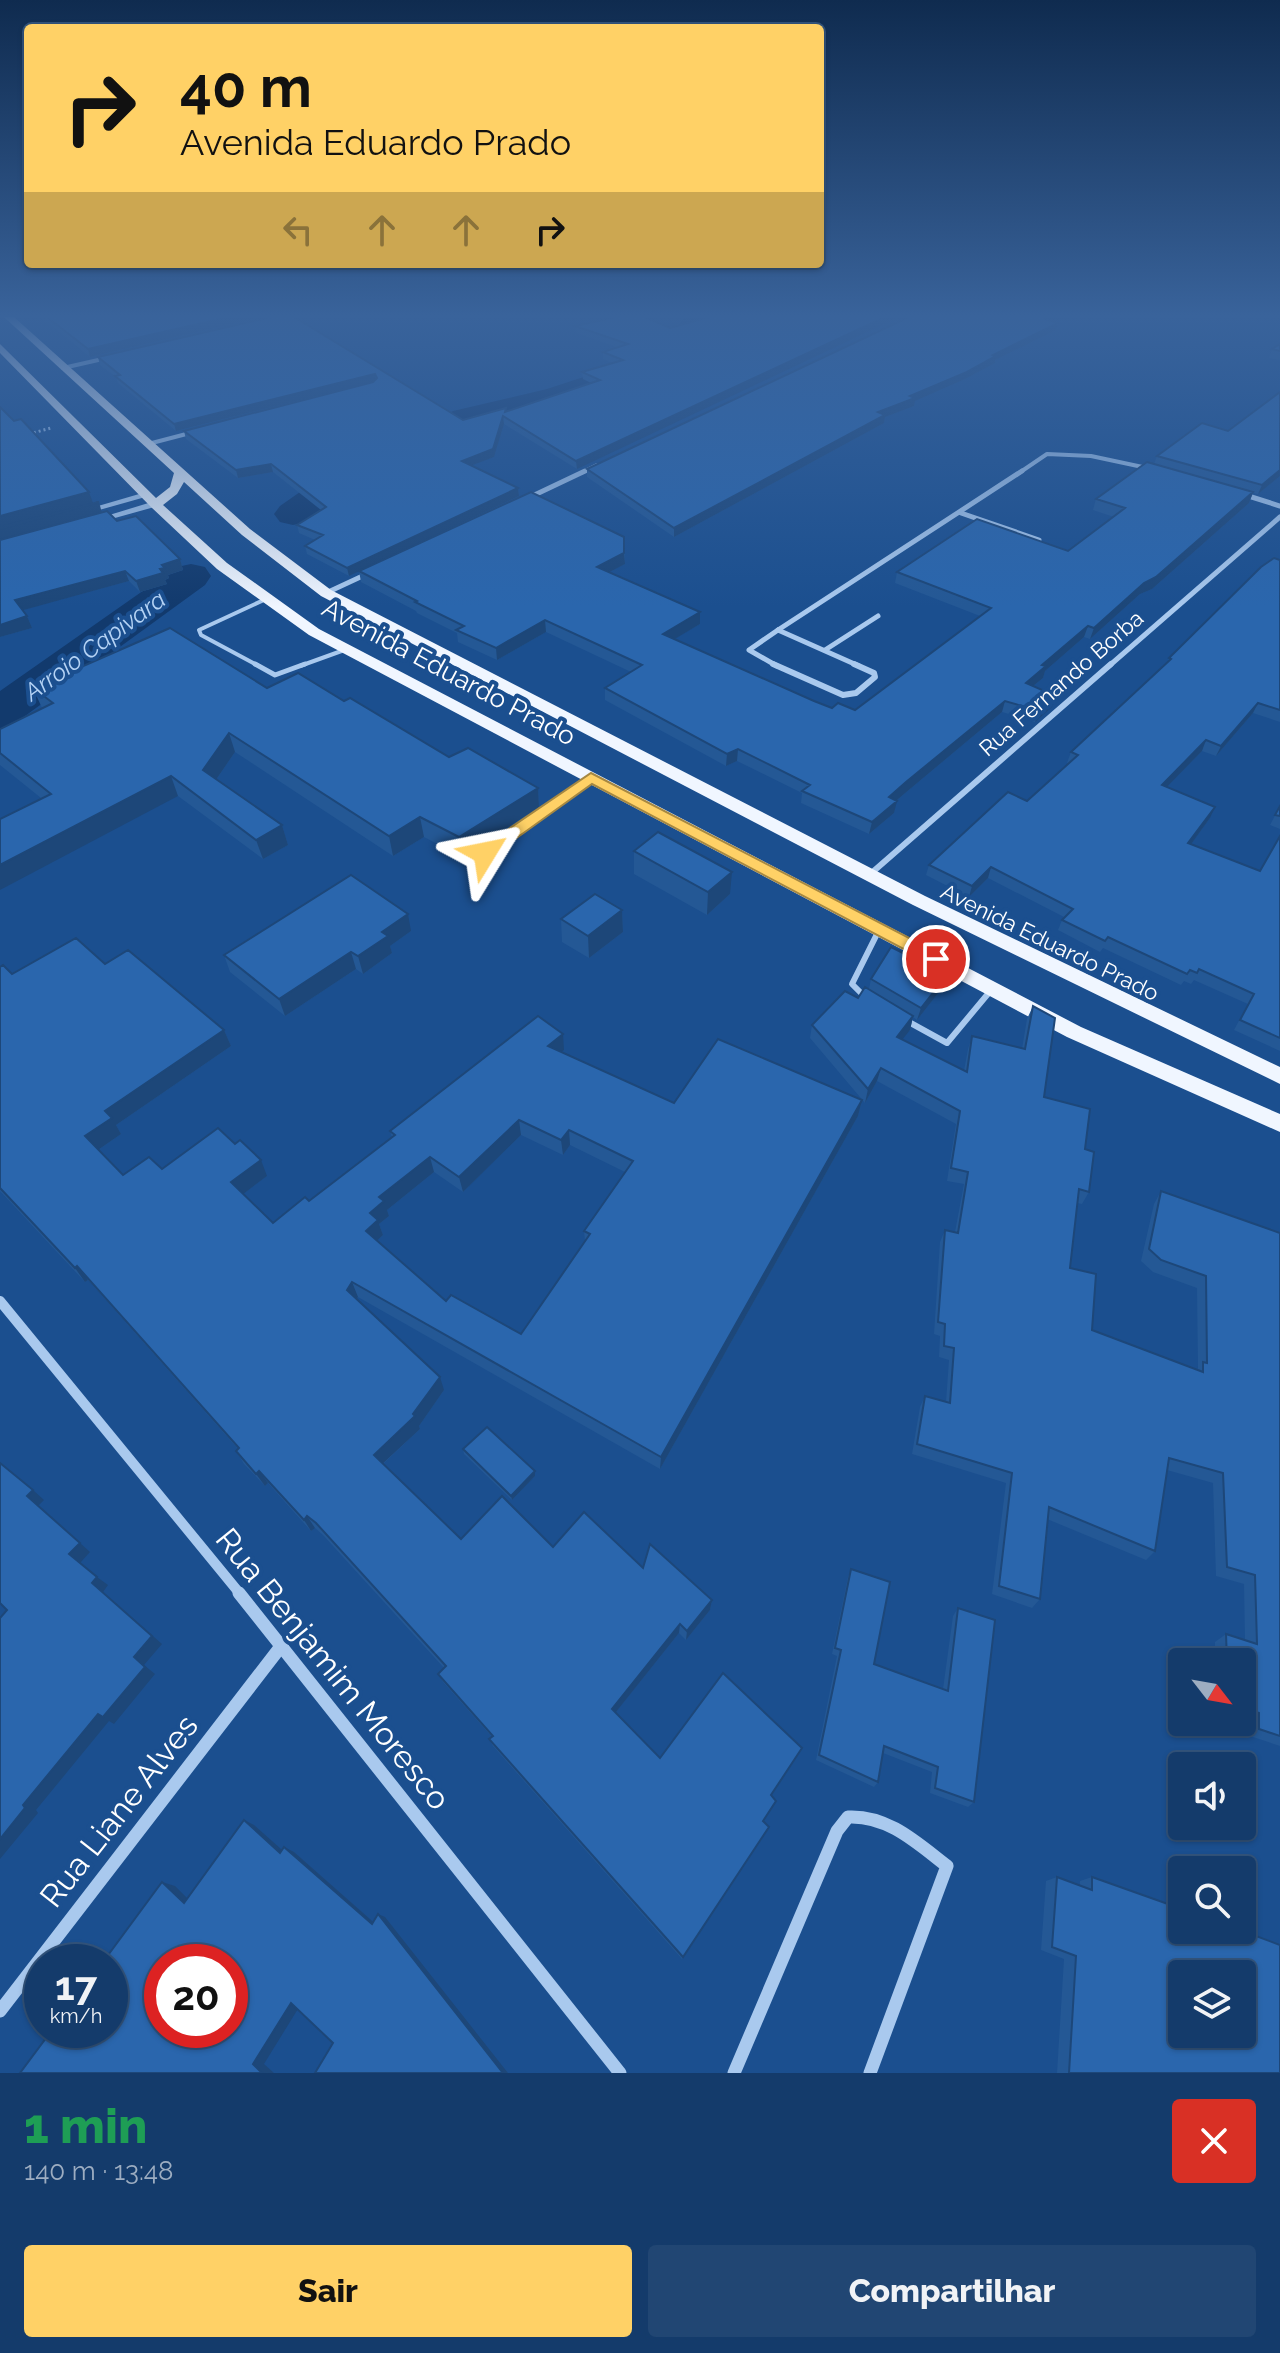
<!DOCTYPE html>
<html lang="pt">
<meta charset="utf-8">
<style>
:root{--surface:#143b6b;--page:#214673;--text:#f1f3f6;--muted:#9dadc1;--line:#33557e;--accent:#ffd166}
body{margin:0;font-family:Raleway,sans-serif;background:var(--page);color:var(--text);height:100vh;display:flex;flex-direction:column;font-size:30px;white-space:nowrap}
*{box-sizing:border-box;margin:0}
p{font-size:26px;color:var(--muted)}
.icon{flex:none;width:44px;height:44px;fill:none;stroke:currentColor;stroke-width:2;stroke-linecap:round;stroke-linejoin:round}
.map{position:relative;height:2073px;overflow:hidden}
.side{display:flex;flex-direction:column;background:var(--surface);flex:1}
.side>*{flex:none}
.hud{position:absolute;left:24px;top:24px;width:800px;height:244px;border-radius:8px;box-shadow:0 2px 6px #0004,0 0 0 2px var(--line);background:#ffd166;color:#111;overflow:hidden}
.needle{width:52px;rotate:121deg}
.tools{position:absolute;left:1168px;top:1648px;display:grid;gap:16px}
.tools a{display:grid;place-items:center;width:88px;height:88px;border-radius:8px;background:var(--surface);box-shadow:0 2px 6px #0004,0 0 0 2px var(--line);font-size:40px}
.speed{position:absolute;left:24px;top:1944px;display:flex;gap:16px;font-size:40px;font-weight:700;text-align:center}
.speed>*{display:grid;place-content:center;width:104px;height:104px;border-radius:50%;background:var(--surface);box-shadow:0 2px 6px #0004,0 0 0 2px var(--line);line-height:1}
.speed small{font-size:20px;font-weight:400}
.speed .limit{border:12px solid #d22;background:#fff;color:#111}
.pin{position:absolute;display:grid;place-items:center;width:68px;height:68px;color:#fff;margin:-34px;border:4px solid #fff;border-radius:50%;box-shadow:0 2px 8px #0007}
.me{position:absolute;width:88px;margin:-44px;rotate:55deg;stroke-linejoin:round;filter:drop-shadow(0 0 6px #0008)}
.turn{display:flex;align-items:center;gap:28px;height:168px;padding:0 24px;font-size:36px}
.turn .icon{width:104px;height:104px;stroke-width:2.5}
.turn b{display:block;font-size:56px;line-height:68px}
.lanes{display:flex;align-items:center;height:76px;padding:0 24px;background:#0003;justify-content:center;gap:40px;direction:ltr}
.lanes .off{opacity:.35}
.round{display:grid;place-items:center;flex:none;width:84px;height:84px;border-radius:8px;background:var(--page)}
.summary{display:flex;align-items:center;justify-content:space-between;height:136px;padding:0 24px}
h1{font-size:48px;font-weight:800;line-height:60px;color:#1e9e55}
.cta{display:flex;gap:16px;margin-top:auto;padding:16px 24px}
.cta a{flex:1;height:92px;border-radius:8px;background:var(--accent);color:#111;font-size:32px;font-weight:800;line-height:92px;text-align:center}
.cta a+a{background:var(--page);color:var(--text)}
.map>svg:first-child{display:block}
</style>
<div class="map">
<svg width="1280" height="2073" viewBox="0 0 1280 2073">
<rect width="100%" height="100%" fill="#1b4f8f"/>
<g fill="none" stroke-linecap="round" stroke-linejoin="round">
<g fill="#123a6d" fill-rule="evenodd">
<polygon points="685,317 718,317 708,328 711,341 694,362 677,373 632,382 567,404 476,425 431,449 384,464 306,522 293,525 280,522 274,514 280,506 360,450 407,435 453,411 547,389 614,367 657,359 672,350 681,340 679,325"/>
<polygon points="191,564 205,567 211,576 205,585 25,716 17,726 0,730 0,691 177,567"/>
</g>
<polyline stroke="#a9c9ee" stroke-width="3" stroke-dasharray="2 3" stroke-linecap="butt" points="29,434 51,428"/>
<g stroke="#a9c9ee" stroke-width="4">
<polyline points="259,666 201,635 199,630 266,599"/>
<polyline points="300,666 347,649"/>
</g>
<g stroke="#a9c9ee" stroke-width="5">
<polyline points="255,664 275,675 305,664"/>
<polyline points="485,853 591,777"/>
</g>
<g stroke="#a9c9ee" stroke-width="6">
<polyline points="866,998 852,984 879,930"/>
<polyline points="907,1021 947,1043 992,989"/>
</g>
<g stroke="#a9c9ee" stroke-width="4">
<polyline points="63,368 107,358"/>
<polyline points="148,444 194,432"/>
<polyline points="581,473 597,465"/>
<polyline points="1019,473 1047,454 1091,456 1152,469"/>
</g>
<g stroke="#a9c9ee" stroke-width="5">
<polyline points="1242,494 1280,506"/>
<polyline points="526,499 585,471"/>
<polyline points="961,513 1039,540"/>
<polyline points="326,593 369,573"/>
<polyline points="778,630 859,666"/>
<polyline points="778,630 1022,471"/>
<polyline points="825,650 878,616"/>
<polyline points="777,666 749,650 778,630"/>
<polyline points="1109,666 1280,517"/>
</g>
<g stroke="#a9c9ee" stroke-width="6">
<polyline points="773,664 843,695 856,693 875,677 874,673 854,664"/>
<polyline points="868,876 1111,664"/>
</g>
<polyline stroke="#a9c9ee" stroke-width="10" points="0,1301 241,1595"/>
<g stroke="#a9c9ee" stroke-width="13">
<polyline points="239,1593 620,2073"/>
<polyline points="0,2011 282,1645"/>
<path d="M734,2073L837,1831L848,1817C888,1815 917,1843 947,1866L870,2073"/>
</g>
<g fill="#a9c9ee" fill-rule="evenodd">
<polygon points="146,492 150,494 149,496 85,514 81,511"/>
<polygon points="155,501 158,502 158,506 97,523 93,520"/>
</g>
<polygon fill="#f0f6ff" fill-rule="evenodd" points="4,317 14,317 250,529 331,590 925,896 1280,1067 1280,1084 913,905 321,596 242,535 184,482 177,494 163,505 227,563 319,629 1081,1027 1280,1114 1280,1132 1067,1037 309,635 217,569 151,507 0,353 0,344 156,498 170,487 174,473"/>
</g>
<g fill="#245895" fill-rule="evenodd">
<polygon points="41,317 261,317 90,357"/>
<polygon points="645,317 577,469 504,424 494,457 471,465 518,488 519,496 361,571 624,537 625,564 609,572 700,624 674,639 814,701 832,708 855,710 980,616 895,583 897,572 1068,551 1114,517 1093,510 1096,499 1154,464 1157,456 1280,476 1258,494 1253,493 1249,503 1152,589 1140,594 1090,639 1084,637 1045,671 1043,678 1033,686 1056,696 1052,707 1035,722 1002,712 904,794 896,801 894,813 869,834 801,803 802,793 737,761 726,766 605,700 605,688 631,672 546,632 497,660 458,642 457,633 417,613 416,611 361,582 359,571 349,576 307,554 305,546 315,540 299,533 297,525 321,510 273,472 238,478 186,439 184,431 374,382 176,431 118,383 116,377 100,365 98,357 271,318 463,420 506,412 591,383 583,379 582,372 612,363 603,359 603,352 617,347 576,333 575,326"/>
<polygon points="1068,317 1055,322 1058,323 1056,330 995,360 995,363 965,379 915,401 914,406 885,417 884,423 674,537 587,477 587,469"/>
<polygon points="1280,344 1280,360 1269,358 1272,349"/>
<polygon points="102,512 180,559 183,570 168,575 169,578 165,580 167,584 140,592 129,581 22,610 27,616 32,628 0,637 0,529"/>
<polygon points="1280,560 1280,722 1253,713 1216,756 1202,751 1166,787 1210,818 1191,844 1260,871 1280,836 1280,1051 1234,1030 1248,1004 1194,980 1191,984 1184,981 1181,985 1103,948 1100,952 1058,930 1062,920 1064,917 988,878 969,897 926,875 929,865 1027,801 1069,763 1067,763 1071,752 1167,663 1169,658"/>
<polygon points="33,688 267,688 344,701 449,757 538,788 539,807 462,857 424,837 393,856 235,752 216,780 282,825 288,845 263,859 178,796 41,798 0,765 0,729 42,708"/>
<polygon points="1280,806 1280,829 1270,825"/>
<polygon points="634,851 730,894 707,915 634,874"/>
<polygon points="622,910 623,932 589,958 562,942 561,919"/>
<polygon points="411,931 390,946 392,953 363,974 356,969 285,1016 230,972 224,955"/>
<path d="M105,964L224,1030L231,1046L116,1125L121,1134L98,1150L123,1175L162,1169L267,1176L243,1194L273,1223L309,1201L392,1137L390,1131L564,1050L561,1052L674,1103L862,1100L858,1116L660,1469L358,1297L356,1299L444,1390L419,1426L420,1429L383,1464L461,1539L553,1547L643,1568L712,1600L710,1610L686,1640L679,1633L615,1713L660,1758L798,1755L771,1796L763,1821L682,1959L493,1746L489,1739L492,1737L443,1682L438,1674L444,1668L323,1535L315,1528L311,1531L268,1483L265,1486L244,1464L236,1451L238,1449L88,1280L85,1282L0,1191V967L12,974ZM521,1135L563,1155L570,1145L625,1172L584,1231L585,1241L521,1334L446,1301L376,1241L383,1235L379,1224L389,1216L387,1210L434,1172L463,1192Z"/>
<polygon points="871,979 943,987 917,1020 913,1017 910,1030 902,1039 964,1071 968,1049 972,1036 1022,1049 1027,1019 1033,1006 1044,1097 1085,1149 1089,1192 1082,1204 1077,1203 1070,1268 1092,1330 1197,1370 1198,1368 1197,1288 1153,1272 1141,1261 1154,1204 1161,1191 1280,1233 1280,1746 1247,1735 1247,1720 1242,1718 1242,1662 1215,1662 1215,1642 1226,1634 1245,1640 1244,1584 1216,1576 1213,1483 1167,1470 1155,1551 1146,1560 1047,1519 1040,1599 1032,1608 992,1594 1006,1483 912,1454 920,1407 925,1396 946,1402 949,1360 939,1357 940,1336 934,1334 940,1242 945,1230 955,1232 964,1184 947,1181 956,1124 877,1081 865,1103 810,1038 812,1025 858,998 869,989"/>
<polygon points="463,1449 535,1471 535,1476 512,1500 464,1454"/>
<polygon points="851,1569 874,1664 943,1689 953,1616 958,1608 974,1802 968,1807 930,1793 932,1772 883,1753 878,1782 874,1787 816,1760 837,1656 832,1654 848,1577"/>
<polygon points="1057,1877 1080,1886 1080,1881 1092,1877 1280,2073 1057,2073 1064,1959 1041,1950 1046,1881"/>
</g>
<g fill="#1d4779">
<polygon points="229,317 261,317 90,357 88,349"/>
<polygon points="885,317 899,317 577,469 576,461"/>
<polygon points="1050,317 1068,317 1043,326 1045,319"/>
<polygon points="1058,323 1056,330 995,360 995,363 965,379 915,401 914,406 885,417 884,423 674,537 674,528 878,412"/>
<polygon points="375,374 376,381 176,431 174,424"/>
<polygon points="503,416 504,424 494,457 462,469 462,461"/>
<polygon points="271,464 273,472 238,478 236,470"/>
<polygon points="1280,470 1280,476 1258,494 1262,485"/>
<polygon points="518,488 519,496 349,576 347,568"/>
<polygon points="89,492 93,503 0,528 0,516"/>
<polygon points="1253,492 1249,503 1152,589 1140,594 1090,639 1094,628 1144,583"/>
<polygon points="99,502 102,513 0,541 0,529"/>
<polygon points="624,553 625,564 598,578 597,567"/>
<polygon points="180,559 183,570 168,575 169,578 165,580 167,584 140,592 136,581 160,569 162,565"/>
<polygon points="125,571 129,581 20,611 15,600"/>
<polygon points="700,612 700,624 663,646 663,634"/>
<polygon points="27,616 32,628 0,637 0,625"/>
<polygon points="545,620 546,632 497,660 496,648"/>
<polygon points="1088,626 1084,637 1045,671 1043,678 1023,694 1026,683 1042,665"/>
<polygon points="1056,696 1052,707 1035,722 1039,711"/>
<polygon points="1005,701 1002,712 904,794 890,806 897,801 894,813 869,834 872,822 889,797 906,782"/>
<polygon points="1258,703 1253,713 1216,756 1221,746"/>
<polygon points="229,733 235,752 209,790 203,770"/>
<polygon points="1206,740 1202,751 1158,796 1162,785"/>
<polygon points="738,749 737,761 726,766 727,754"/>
<polygon points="171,776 178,796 0,890 0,865"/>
<polygon points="538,788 539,807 462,857 459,837"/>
<polygon points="1215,807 1210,818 1184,854 1188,843"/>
<polygon points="420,817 424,837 393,856 389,836"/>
<polygon points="282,825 288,845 263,859 256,840"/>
<polygon points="991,867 988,878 969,897 972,886"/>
<polygon points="732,872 730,894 707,915 708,892"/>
<polygon points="622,910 623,932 589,958 588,936"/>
<polygon points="408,914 411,931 390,946 392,953 363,974 358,956 382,932"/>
<polygon points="351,952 356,969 285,1016 279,999"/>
<polygon points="947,975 943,987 917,1020 921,1008"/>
<polygon points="913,1016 910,1030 894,1050 897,1037"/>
<polygon points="224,1030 231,1046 116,1125 121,1134 95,1152 85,1136 105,1111"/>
<polygon points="563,1034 564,1050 549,1062 548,1046"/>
<polygon points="881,1068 877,1081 865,1103 868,1089"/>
<polygon points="862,1100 858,1116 660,1469 661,1457"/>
<polygon points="519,1120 521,1135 463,1192 459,1177"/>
<polygon points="569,1130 570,1145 563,1155 561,1140"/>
<polygon points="430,1157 434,1172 387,1210 389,1216 379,1224 383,1235 371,1246 366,1231 370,1213 379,1197"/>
<polygon points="261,1160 267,1176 238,1198 231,1182"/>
<polygon points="77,1266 88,1280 85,1282 75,1268"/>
<polygon points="352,1282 358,1297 352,1304 347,1290"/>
<polygon points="440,1377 444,1390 419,1426 420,1429 379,1467 374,1455 413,1414"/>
<polygon points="259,1471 268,1483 265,1486 256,1474"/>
<polygon points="535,1471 535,1476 512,1500 511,1496"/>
<polygon points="33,1490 44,1500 38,1506 27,1496"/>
<polygon points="307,1516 315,1528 311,1531 304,1520"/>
<polygon points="80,1543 90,1552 80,1563 69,1554"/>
<polygon points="97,1577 108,1585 103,1592 162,1644 144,1665 155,1674 114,1724 109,1721 36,1810 38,1813 0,1859 0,1839 23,1805 134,1657 92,1583"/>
<polygon points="712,1600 710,1610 686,1640 687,1631"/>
<polygon points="680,1624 679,1633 612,1717 612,1709"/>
<polygon points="244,1820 254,1825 290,1857 280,1853"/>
<polygon points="284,1847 294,1852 379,1927 372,1924"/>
<polygon points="162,1882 175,1886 196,1907 184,1903"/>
<polygon points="378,1914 385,1917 508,2073 503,2073"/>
<polygon points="291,2003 301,2004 264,2064 274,2073 262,2073 253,2064"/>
</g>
<g fill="#2a66ad" stroke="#1d4779" stroke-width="2" fill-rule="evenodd">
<polygon points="47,317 229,317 88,349"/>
<polygon points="271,317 294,317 463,420 506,408 505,412 600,380 582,372 623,360 603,352 628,344 575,326 616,317 645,317 670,328 709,317 885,317 576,461 503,416 493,449 462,461 518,488 347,568 305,546 323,535 297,525 326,507 271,464 236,470 184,431 373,382 377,378 375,374 174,424 115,376 120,375 98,357"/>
<polygon points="909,317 1050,317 1045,319 1058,323 993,355 996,356 967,372 910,396 915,398 878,412 885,415 674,528 587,469"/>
<polygon points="1280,344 1280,351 1272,349"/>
<polygon points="1280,392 1280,470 1262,485 1157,456 1202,423 1228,431"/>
<polygon points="0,407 14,421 21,419 89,492 0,516"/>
<polygon points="1147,462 1253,492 1156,577 1144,583 1094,628 1088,626 1042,665 1046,666 1026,683 1056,696 1039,711 1005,701 906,782 889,797 897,801 872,822 802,791 810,785 738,749 727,754 605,688 642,665 545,620 496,648 456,630 464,626 415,602 417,601 359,571 531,492 624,537 624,553 597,567 700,612 663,634 814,701 832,708 838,703 855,710 991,608 897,572 977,519 1068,551 1125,508 1096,499"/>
<polygon points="99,502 0,529 0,527"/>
<polygon points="107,511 117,521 136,516 180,559 162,565 165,568 160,569 163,573 136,581 125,571 15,600 27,616 0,625 0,540"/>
<polygon points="1274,558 1280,560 1280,710 1258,703 1221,746 1206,740 1162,785 1215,807 1188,843 1260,871 1280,836 1280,1038 1240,1020 1254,994 1199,969 1197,973 1190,970 1187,974 1108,937 1105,941 1062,920 1073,909 991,867 972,886 929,865 1008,792 1027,801 1078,755 1071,752 1171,659 1169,658 1261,567"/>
<polygon points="170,628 267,688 298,673 344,701 350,698 449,757 468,748 538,788 459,837 420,817 389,836 229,733 203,770 282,825 256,840 171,776 0,865 0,819 51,794 0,753 0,729 53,703 33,688"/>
<polygon points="1280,806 1280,816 1275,815"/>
<polygon points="658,832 732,872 708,892 634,851"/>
<polygon points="351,875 408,914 382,932 388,936 358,956 351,952 279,999 224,955"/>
<polygon points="595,894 622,910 588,936 561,919"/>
<path d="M76,938L105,964L128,950L224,1030L105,1111L112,1118L85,1136L123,1175L149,1157L162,1169L218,1128L235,1144L240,1140L261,1160L231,1182L273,1223L305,1197L309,1201L395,1135L390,1131L538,1016L563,1034L548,1046L674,1103L718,1039L862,1100L661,1457L352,1282L347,1290L440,1377L413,1414L415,1416L374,1455L461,1539L502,1496L553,1547L584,1512L643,1568L650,1544L712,1600L687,1631L680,1624L612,1709L660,1758L723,1673L802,1748L771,1795L776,1801L763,1821L769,1827L683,1957L489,1739L493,1736L438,1674L446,1666L316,1523L307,1516L304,1520L259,1471L256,1474L236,1451L239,1448L77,1266L75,1268L0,1188V967L3,965L12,974ZM519,1120L561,1140L569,1130L633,1161L584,1231L590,1234L521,1334L451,1295L446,1301L366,1231L378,1220L370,1213L384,1201L379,1197L430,1157L459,1177Z"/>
<polygon points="891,947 947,975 921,1008 871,979"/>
<polygon points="865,987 913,1016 897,1037 967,1072 972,1036 1025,1049 1033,1006 1055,1018 1044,1097 1090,1109 1085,1149 1094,1152 1089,1192 1079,1189 1070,1268 1096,1274 1092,1330 1203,1372 1203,1362 1207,1363 1206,1276 1161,1260 1149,1249 1161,1191 1280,1233 1280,1736 1259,1729 1259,1713 1242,1707 1242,1662 1227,1662 1226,1634 1257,1644 1255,1575 1227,1567 1223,1473 1169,1458 1155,1551 1049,1507 1040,1599 999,1586 1012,1473 917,1444 925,1396 950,1403 954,1348 944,1346 945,1324 938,1322 945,1230 958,1233 968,1172 951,1168 960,1111 881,1068 868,1089 812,1025 845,991 858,998"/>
<polygon points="487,1427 535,1471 511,1496 463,1449"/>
<polygon points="0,1463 33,1490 27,1496 80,1543 69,1554 97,1577 92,1583 152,1636 134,1657 145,1667 103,1717 98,1714 23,1805 25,1808 0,1839 0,1618 7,1610 0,1603"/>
<polygon points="851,1569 890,1582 874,1664 948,1691 958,1608 995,1620 974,1802 935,1788 938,1767 884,1746 878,1782 819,1755 841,1650 835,1648"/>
<path d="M244,1820L280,1853L284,1847L372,1924L378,1914L503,2073H315L333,2043L291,2003L253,2064L262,2073H20L52,2030H110V1962H103L162,1882L184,1903ZM162,1962H230V2030H162Z"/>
<path d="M1057,1877L1092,1890V1877L1182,1909V1930H1240L1280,1945V2073H1069L1076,1956L1052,1947ZM1182,1974H1242V2034H1182Z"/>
</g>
<linearGradient id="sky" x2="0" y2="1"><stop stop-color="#0f2b4f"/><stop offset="0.52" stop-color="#39639b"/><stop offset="1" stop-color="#39639b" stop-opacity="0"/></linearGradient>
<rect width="1280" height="607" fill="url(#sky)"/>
<polygon fill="#ffd166" stroke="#a68842" stroke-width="2" points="591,773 942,955 944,959 936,965 930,963 592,784 490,857 479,857 479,849"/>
<g text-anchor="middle" stroke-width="8" stroke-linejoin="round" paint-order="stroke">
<g font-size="22" fill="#fff" stroke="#1b4f8f">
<text transform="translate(1061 683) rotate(-41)" y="8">Rua Fernando Borba</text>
<text transform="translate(1050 942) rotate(26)" y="8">Avenida Eduardo Prado</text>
</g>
<g font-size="24" font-style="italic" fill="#b5d3f5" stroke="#1b4f8f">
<text transform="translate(95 646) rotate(-36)" y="8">Arroio Capivara</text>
</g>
<g font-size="26" fill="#fff" stroke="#1b4f8f">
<text transform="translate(449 672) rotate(28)" y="9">Avenida Eduardo Prado</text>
</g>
<g font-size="32" fill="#fff" stroke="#1b4f8f">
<text transform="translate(333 1669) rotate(51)" y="11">Rua Benjamim Moresco</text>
<text transform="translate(119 1811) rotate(-52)" y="11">Rua Liane Alves</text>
</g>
</g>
</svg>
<div class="tools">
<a><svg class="needle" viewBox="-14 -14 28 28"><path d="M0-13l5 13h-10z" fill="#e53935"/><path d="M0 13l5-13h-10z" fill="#9dadc1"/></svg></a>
<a><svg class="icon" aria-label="sound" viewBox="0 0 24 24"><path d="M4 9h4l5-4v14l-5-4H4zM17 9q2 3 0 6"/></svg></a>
<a><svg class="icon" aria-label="search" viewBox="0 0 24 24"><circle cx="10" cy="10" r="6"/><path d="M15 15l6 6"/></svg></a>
<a><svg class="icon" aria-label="layers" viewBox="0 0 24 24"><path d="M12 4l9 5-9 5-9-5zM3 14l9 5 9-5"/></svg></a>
</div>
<div class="speed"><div>17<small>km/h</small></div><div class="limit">20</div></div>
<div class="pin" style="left:936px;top:959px;background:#d93025"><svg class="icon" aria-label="arrive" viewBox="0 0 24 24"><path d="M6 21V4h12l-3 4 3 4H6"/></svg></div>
<svg class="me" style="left:485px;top:853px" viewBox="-20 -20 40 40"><path d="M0-17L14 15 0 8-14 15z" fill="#ffd166" stroke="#fff" stroke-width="4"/></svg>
<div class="hud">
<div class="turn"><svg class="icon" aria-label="right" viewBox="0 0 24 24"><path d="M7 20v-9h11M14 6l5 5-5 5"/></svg><div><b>40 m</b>Avenida Eduardo Prado</div></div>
<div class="lanes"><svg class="icon off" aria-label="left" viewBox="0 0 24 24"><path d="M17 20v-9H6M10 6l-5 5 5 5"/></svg><svg class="icon off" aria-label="ahead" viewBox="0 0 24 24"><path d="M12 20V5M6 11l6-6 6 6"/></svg><svg class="icon off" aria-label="ahead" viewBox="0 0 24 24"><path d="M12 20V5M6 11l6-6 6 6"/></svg><svg class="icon" aria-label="right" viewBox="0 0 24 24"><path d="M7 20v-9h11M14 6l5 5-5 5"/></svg></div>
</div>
</div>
<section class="side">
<div class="summary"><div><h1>1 min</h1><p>140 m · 13:48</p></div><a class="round" style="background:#d93025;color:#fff"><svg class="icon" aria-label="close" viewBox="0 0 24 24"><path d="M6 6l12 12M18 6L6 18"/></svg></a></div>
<div class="cta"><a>Sair</a><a>Compartilhar</a></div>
</section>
